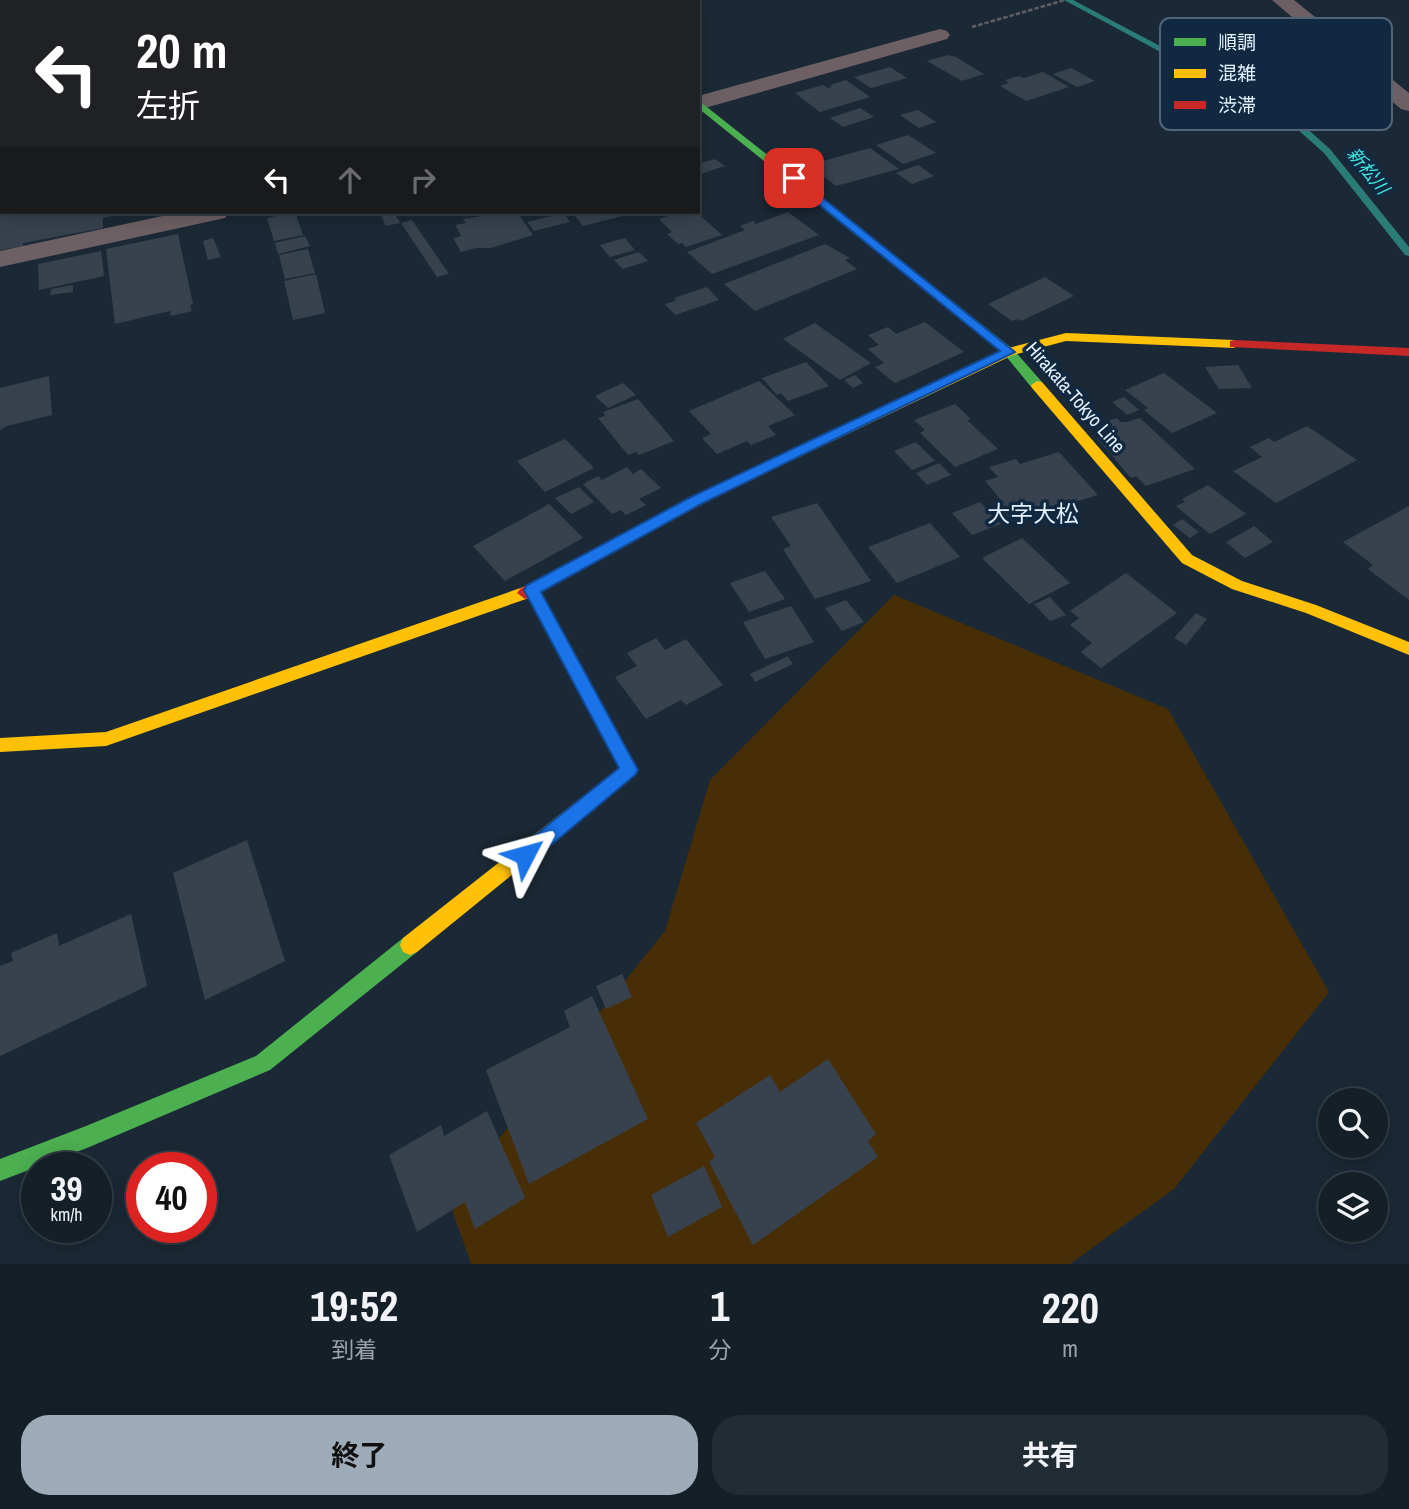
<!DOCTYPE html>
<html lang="ja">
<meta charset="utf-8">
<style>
:root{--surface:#141f28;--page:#212c34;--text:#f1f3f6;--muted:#9da2a8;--line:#333d45;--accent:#9eabb8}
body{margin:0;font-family:"Archivo Narrow","Noto Sans JP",sans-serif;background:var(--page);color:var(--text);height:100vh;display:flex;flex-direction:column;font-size:26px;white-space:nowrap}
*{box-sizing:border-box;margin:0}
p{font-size:23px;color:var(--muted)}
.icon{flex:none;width:38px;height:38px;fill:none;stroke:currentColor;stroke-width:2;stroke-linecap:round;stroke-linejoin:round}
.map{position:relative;height:1264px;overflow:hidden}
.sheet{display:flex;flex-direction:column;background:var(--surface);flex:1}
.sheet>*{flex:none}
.top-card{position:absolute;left:0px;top:0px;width:700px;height:214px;box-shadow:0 4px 18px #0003,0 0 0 2px var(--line);background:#202124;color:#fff;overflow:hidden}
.controls{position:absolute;left:1318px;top:1088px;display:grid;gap:14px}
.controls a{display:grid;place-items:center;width:70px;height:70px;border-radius:50%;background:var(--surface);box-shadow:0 4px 18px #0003,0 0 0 2px var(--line);font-size:35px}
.speed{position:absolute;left:21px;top:1152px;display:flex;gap:14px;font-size:35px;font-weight:700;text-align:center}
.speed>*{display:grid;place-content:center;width:91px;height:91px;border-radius:50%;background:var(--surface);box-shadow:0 4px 18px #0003,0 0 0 2px var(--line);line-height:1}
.speed small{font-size:18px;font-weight:400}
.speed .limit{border:10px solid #d22;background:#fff;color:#111}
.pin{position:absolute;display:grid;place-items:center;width:60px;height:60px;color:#fff;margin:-30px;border-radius:14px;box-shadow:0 4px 10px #0006}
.me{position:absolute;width:77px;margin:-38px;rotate:51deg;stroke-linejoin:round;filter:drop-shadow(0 0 5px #0008)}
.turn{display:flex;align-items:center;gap:24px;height:147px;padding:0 21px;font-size:32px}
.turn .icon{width:91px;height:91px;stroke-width:2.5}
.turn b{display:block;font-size:49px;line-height:60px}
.lanes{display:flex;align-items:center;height:66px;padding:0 21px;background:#0003;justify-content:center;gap:35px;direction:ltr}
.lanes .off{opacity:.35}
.eta{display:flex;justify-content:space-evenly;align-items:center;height:119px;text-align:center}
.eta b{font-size:42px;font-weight:700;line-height:49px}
.primary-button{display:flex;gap:14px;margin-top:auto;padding:14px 21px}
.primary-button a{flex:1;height:80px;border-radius:28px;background:var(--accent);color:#111;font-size:28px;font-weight:700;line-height:80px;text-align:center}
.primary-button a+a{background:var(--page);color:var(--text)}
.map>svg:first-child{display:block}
</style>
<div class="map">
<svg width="1409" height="1264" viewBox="0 0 1409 1264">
<rect width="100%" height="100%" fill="#1b2936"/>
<polygon fill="#482e07" points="894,595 1168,709 1329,992 1174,1189 1070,1264 471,1264 449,1201 665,931 710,780"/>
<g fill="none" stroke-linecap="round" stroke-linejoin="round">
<polygon fill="#2b7b78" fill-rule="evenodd" points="1064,0 1073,0 1293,116 1330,149 1409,247 1409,256 1405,255 1324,153 1287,120"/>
</g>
<g fill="#37424e">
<polygon points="947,55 956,57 984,74 962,81 927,61"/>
<polygon points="890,67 907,78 871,88 854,77"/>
<polygon points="1071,68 1095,81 1077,87 1053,74"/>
<polygon points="1043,72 1069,87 1026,101 1000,86 1009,83 1005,80 1019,76 1024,78"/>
<polygon points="846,80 870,97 820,112 795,93 823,85 828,88 832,87 830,85"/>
<polygon points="860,108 874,117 843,127 830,118"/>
<polygon points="918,110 936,122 919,128 900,115"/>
<polygon points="908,135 936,153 903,164 876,145"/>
<polygon points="870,148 899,169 836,186 809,165"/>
<polygon points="715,159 725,166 698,175 698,164"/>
<polygon points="918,165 934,176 912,184 896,173"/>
<polygon points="0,212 125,212 125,213 103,218 103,228 23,243 23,246 0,250"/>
<polygon points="295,212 303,235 274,241 267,218"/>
<polygon points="379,212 394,212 400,223 386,226"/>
<polygon points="508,212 517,212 533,235 491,248 476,248 461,252 453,238 461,236 455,225 466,223 463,219"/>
<polygon points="572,212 628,212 630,214 583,226"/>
<polygon points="681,212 696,212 722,235 686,247 682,243 678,244 667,234 672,232 659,219"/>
<polygon points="788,212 819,235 712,274 687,252 745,230 740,226 753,221 756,224"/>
<polygon points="564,213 570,222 534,231 527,222"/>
<polygon points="412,220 449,274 437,277 401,223"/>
<polygon points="178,234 193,304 190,305 192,311 171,316 170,311 115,324 106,249"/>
<polygon points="305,236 310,246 278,254 275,243"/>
<polygon points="213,238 221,257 208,260 203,241"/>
<polygon points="625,238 635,250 610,257 600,245"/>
<polygon points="825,244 850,258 845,260 857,269 755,311 724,284"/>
<polygon points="308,249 315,273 285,279 279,255"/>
<polygon points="101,251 104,276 39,290 38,264"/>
<polygon points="639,252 648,261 623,269 614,260"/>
<polygon points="316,274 325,313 293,320 284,281"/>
<polygon points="1045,277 1074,296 1021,321 1018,319 1012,321 988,304"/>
<polygon points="73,285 73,292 50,295 51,289"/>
<polygon points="707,287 719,300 675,315 665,304 677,300 674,298"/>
<polygon points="925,322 964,352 895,383 875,367 884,363 868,349 879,345 868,335 888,327 896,334"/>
<polygon points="815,323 871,363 840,380 783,339"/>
<polygon points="806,362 829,386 788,401 781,393 777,395 762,378"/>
<polygon points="1238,365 1252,388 1219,389 1205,367"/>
<polygon points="1164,373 1217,413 1172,433 1144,410 1148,408 1125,390"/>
<polygon points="855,375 863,383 853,388 844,380"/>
<polygon points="49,376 52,415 7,426 0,430 0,388"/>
<polygon points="759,381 795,415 768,426 776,435 751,445 747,441 717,454 702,438 711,434 689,411"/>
<polygon points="623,383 636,395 608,408 595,396"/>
<polygon points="1124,397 1139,410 1127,415 1112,402"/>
<polygon points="638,399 674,441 639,455 636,452 628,455 598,418 605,416 603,412"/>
<polygon points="955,404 971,419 967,420 998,449 955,467 920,433 925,430 914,420"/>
<polygon points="1117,418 1120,422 1127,422 1140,418 1195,469 1146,486 1136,476 1131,478 1097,438 1102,436 1093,426"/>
<polygon points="1307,426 1357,460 1276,503 1233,471 1262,457 1250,447 1269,438 1274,442"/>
<polygon points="565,439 594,468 545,492 517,461"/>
<polygon points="916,442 935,461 912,470 894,451"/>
<polygon points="1059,452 1098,495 1012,522 995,500 1000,499 985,481 998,477 989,467 1016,459 1020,464"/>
<polygon points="939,463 951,475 927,485 916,473"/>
<polygon points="627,467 633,474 641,469 661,488 639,499 646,505 626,515 621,510 612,514 583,484 598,476 602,480"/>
<polygon points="1208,485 1246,514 1210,534 1176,506 1185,502 1182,499"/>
<polygon points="579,487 594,502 571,514 555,498"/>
<polygon points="980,502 1001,524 972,535 952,513"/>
<polygon points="817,503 871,581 815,599 783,549 791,546 771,517"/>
<polygon points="549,504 583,538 505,581 473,546"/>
<polygon points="1409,506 1409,600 1368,569 1373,565 1343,542"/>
<polygon points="1182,519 1199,532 1190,538 1173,525"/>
<polygon points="930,523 960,557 897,583 868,547"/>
<polygon points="1254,526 1273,542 1245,558 1226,542"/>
<polygon points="1022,538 1070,583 1029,604 982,558"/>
<polygon points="765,571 785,599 749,612 730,583"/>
<polygon points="1126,573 1177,613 1101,668 1081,652 1092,643 1070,625 1079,618 1070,611"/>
<polygon points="1050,597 1066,615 1050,621 1034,604"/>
<polygon points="846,600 864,622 842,631 825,608"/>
<polygon points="791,606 814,642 765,659 743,622"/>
<polygon points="1196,613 1207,619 1186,645 1174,638"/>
<polygon points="656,638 665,650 686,639 723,685 686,705 681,700 646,719 615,677 637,666 627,653"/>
<polygon points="788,656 793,664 755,682 750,674"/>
<polygon points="247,840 285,961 205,1000 173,873"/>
<polygon points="131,914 147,986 0,1056 0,966 13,961 11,953 57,933 59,946"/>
<polygon points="622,974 632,997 606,1009 596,986"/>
<polygon points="592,996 648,1119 529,1184 486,1070 570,1027 564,1011"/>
<polygon points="828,1059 876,1134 868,1141 878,1157 753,1245 709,1162 715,1157 696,1123 770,1075 780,1092"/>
<polygon points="487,1111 525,1198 475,1229 465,1202 417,1232 389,1155 441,1125 444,1136"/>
<polygon points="704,1166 722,1207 668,1237 651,1195"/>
</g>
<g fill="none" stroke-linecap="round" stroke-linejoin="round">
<polyline stroke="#605e64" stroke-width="2.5" stroke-dasharray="4.5 2" stroke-linecap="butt" points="972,27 1065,0"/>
<g fill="#6d6064" fill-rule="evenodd">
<polygon points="49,0 77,0 48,2"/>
<polygon points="1272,0 1294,0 1409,93 1409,111 1401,109"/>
<rect x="0" y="7" width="2" height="12"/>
<polygon points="940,29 947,31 950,35 947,39 698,110 698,96"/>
<polygon points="181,212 229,212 225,218 216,220 0,267 0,251"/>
</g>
<g fill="#4caf50" fill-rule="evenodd">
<polygon points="494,0 503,0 505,2 495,2"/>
<polygon points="698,100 1013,349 1042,382 1042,388 1032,388 1005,355 698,108"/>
<polygon points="410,935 417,938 420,945 417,952 270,1070 87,1148 0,1181 0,1159 86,1126 256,1056 403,938"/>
</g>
<g fill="#ffc107" fill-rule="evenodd">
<polygon points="1066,333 1234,340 1240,344 1234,348 1066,341 1013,355 795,459 785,459 783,456 785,453 1005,349"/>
<polygon points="1037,381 1042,382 1192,555 1242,581 1316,605 1409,642 1409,655 1306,613 1232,589 1182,563 1032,388 1031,385"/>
<polygon points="532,584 537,586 638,770 635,775 417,952 410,955 403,952 400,945 403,938 619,768 529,598 106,746 0,752 0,738 106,732"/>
</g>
<g fill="#c62828" fill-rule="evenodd">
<polygon points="1234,340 1409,348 1409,356 1230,347 1230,341"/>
<polygon points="790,451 795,453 797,456 795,459 701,505 530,597 525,599 517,593 520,589 691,497"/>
</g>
</g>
<polygon fill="#1a73e8" stroke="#114b97" stroke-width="2" points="794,175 1015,352 701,504 541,592 638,770 635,775 532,861 525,864 518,861 516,855 518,849 619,768 524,590 527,585 691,497 1000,351 790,181 790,176"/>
<g text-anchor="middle" stroke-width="7" stroke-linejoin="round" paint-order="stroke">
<g font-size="18" font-style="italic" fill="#43e8e0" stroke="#102941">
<text transform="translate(1368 171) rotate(51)" y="6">新松川</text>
</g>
<g font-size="19" fill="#e4f1fe" stroke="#102941">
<text transform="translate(1076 397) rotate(49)" y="7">Hirakata-Tokyo Line</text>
</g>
<g font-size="23" fill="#e4f1fe" stroke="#102941">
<text x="1033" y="522">大字大松</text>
</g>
</g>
<rect x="1160" y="18" width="232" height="112" rx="10" fill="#102941" stroke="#50657a" stroke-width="2"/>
<rect x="1174" y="38" width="32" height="8" fill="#4caf50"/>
<rect x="1174" y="69" width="32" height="9" fill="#ffc107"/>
<rect x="1174" y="101" width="32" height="8" fill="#c62828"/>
<g font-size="19" fill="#e4f1fe">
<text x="1218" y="49">順調</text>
<text x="1218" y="80">混雑</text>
<text x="1218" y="112">渋滞</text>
</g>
</svg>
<div class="controls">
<a><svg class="icon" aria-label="search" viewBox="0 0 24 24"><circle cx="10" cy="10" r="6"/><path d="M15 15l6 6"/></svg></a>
<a><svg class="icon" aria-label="layers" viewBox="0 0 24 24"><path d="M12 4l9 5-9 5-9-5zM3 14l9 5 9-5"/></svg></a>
</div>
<div class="speed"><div>39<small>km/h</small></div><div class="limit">40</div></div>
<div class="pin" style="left:794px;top:178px;background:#d93025"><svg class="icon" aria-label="arrive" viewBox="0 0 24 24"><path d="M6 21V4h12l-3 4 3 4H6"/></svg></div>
<svg class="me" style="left:525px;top:855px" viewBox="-20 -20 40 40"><path d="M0-17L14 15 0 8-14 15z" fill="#1a73e8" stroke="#fff" stroke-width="4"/></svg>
<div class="top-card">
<div class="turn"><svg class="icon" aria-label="left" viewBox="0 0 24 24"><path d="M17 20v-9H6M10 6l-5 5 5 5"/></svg><div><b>20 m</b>左折</div></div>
<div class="lanes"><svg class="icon" aria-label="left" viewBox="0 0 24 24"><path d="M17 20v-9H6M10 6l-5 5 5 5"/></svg><svg class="icon off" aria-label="ahead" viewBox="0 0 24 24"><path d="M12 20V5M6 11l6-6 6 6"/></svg><svg class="icon off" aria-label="right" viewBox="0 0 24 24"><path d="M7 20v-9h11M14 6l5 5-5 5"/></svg></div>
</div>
</div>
<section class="sheet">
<div class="eta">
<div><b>19:52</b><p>到着</p></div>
<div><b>1</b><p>分</p></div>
<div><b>220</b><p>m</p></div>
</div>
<div class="primary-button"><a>終了</a><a>共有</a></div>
</section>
